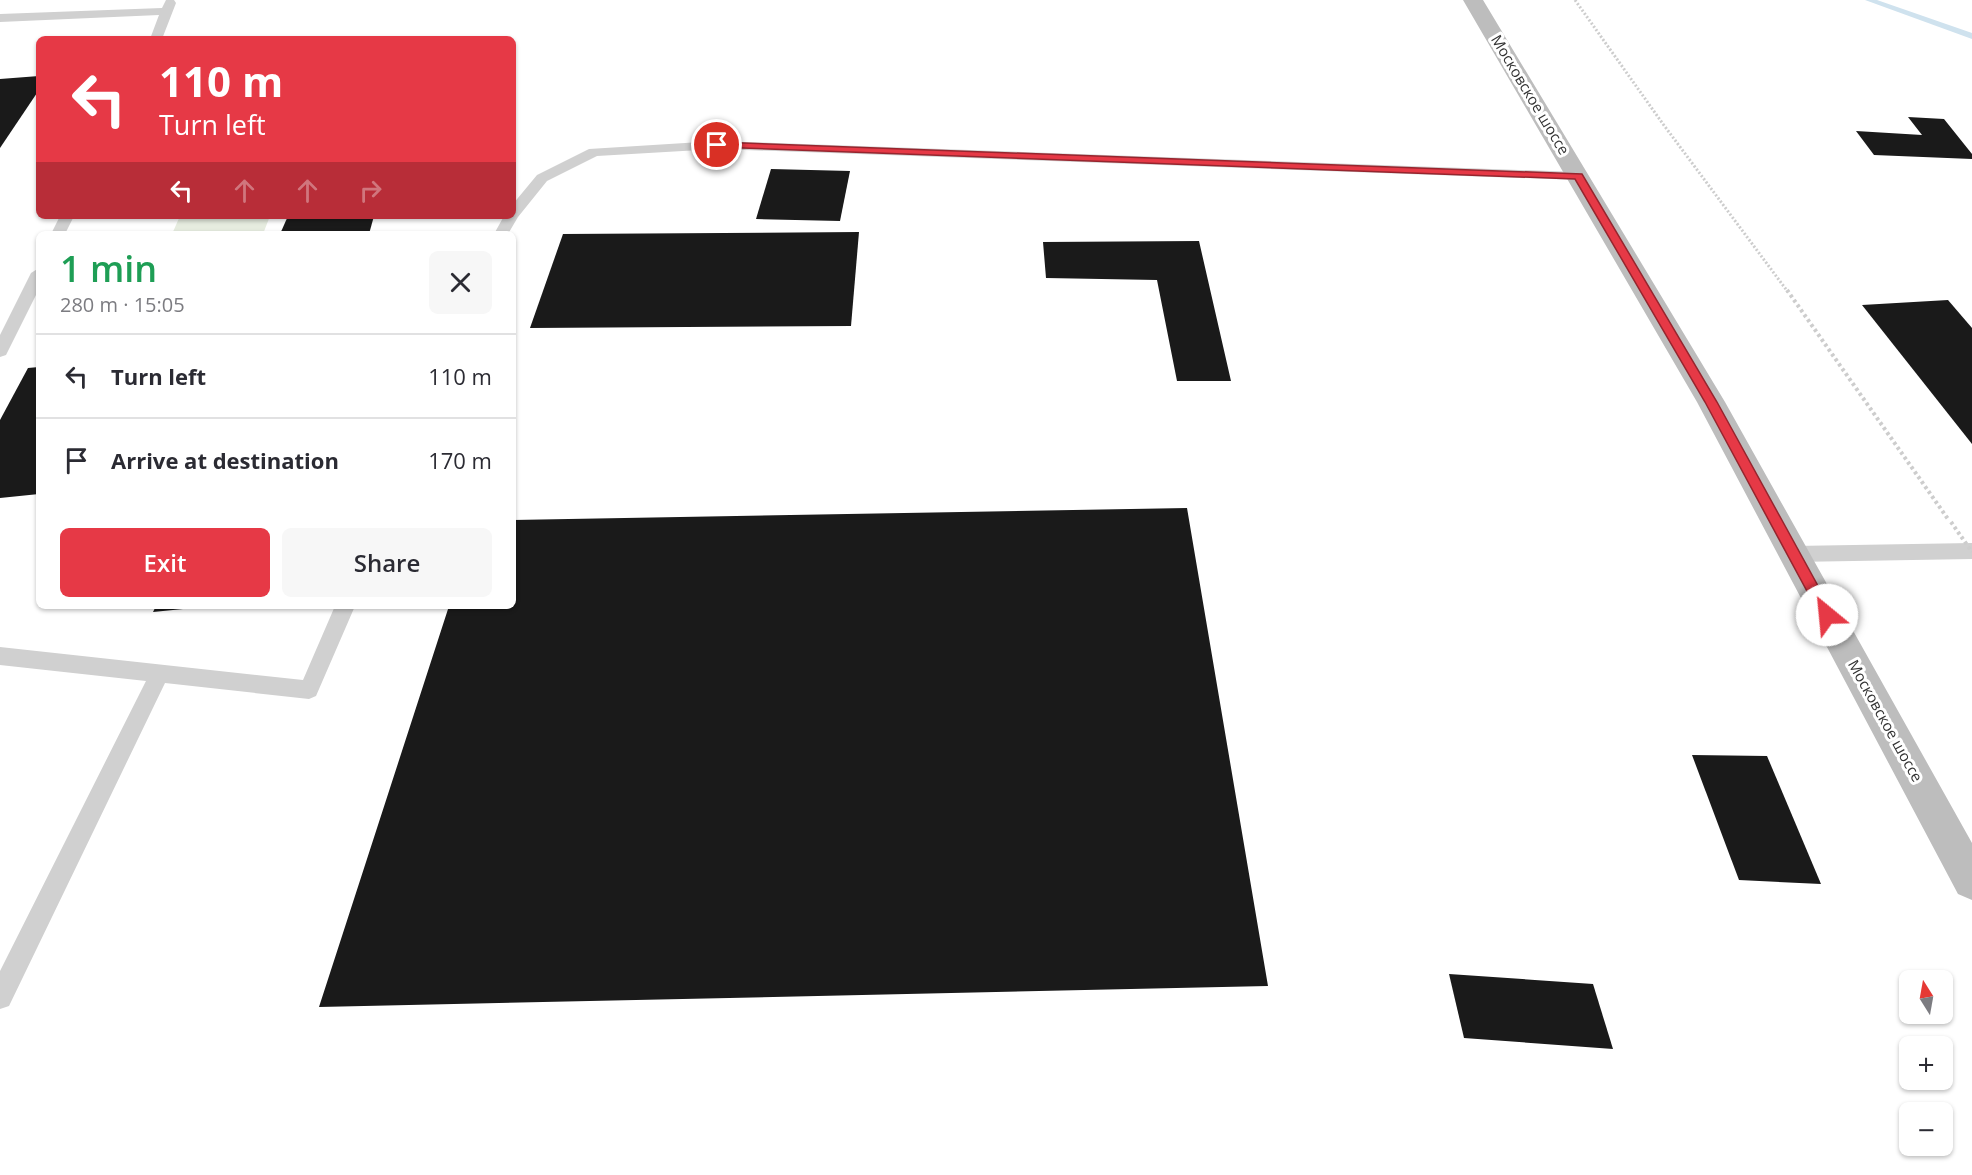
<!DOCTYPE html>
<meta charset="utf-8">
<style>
:root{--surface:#fff;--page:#f7f7f7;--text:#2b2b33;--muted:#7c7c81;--line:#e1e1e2;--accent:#e63946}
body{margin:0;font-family:"Open Sans",sans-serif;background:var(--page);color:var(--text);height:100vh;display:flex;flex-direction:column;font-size:22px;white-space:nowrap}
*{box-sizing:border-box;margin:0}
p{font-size:20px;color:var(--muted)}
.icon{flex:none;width:33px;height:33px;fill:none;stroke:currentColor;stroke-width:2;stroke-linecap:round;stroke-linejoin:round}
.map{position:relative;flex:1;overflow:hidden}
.panel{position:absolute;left:36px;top:231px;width:480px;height:378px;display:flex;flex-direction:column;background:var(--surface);border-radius:9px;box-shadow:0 2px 4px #0004}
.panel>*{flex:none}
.hud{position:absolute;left:36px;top:36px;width:480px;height:183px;border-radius:9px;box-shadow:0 2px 4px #0004;background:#e63946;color:#fff;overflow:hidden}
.needle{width:39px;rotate:349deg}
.tools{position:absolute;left:1899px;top:970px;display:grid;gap:12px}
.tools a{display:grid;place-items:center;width:54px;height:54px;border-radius:9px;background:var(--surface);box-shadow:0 2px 4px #0004;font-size:30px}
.pin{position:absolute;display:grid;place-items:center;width:51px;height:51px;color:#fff;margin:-26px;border:3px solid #fff;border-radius:50%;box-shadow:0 2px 6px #0007}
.me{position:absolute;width:66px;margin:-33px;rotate:332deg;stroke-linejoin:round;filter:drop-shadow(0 0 4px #0008)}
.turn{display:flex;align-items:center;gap:21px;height:126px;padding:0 24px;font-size:27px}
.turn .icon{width:78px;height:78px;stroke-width:2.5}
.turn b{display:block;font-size:42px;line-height:51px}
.lanes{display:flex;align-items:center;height:57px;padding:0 24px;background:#0003;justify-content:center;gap:30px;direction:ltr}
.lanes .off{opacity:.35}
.round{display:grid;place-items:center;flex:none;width:63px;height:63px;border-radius:9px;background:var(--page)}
.overview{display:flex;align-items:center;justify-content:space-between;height:102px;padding:0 24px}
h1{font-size:36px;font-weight:600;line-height:45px;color:#1e9e55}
.cta{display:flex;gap:12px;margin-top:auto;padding:12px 24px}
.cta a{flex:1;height:69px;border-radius:9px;background:var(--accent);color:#fff;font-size:24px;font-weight:600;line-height:69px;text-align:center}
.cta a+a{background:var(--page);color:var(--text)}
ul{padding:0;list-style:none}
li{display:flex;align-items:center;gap:18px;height:84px;padding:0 24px;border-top:2px solid var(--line)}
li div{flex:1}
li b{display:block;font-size:22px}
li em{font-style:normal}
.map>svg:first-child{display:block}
</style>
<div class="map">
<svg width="1972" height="1175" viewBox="0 0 1972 1175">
<rect width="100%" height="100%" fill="#fff"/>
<polygon fill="#e6ecdf" points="180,216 270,216 263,234 172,234"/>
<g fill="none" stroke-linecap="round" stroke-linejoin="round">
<polygon fill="#cfe2ee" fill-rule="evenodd" points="1865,0 1877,0 1972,33 1972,39"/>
</g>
<g fill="#1a1a1a">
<polygon points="39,76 39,90 0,148 0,79"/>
<polygon points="1908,117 1944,119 1972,154 1972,159 1874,155 1856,131 1922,135"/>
<polygon points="771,169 850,171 840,221 756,219"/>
<polygon points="288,216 374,216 369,234 280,234"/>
<polygon points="859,232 851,326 530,328 563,234"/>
<polygon points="1199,241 1231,381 1177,381 1157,280 1046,278 1043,242"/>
<polygon points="1948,300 1972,328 1972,444 1862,305"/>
<polygon points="39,367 39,494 0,498 0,420 28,368"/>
<polygon points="1187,508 1268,986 319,1007 449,606 513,606 513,520"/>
<polygon points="156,606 193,606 193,608 153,612"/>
<polygon points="1692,755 1767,756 1821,884 1739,880"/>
<polygon points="1449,974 1593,984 1613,1049 1464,1038"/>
</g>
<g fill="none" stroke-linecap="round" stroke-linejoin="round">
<polyline stroke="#cdcdcd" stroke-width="3" stroke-dasharray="2 2" stroke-linecap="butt" points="1575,0 1663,124 1788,292"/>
<polyline stroke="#cdcdcd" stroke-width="4" stroke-dasharray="3 3" stroke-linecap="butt" points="1787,290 1948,519"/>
<g fill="#d0d0d0" fill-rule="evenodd">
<polygon points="166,0 174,0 176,3 162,39 150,39 159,15 0,22 0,14 162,8"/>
<polygon points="717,141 1578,172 1585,176 1578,180 717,149 597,156 547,181 518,217 508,234 494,234 504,216 513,216 513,204 537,175 589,149"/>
<polygon points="60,216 74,216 65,234 51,234"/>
<polygon points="39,268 39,289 6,355 0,357 0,335 31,273"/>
<polygon points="1972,543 1972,559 1794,562 1787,559 1784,554 1787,549 1794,546"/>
<polygon points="335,606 355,606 316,696 309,699 165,683 9,1006 0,1009 0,971 146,681 0,665 0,647 303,680"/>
</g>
<polygon fill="#bdbdbd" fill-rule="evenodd" points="1463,0 1483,0 1725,402 1972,843 1972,900 1958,894 1697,402"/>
<polyline stroke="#cdcdcd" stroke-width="4" stroke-dasharray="3 3" stroke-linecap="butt" points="1951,522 1972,552"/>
</g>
<polygon fill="#e63946" stroke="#96252e" stroke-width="1.5" points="717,142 1582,174 1717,402 1834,615 1832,619 1822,619 1705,402 1575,179 714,147 714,143"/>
<g text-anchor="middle" stroke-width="6" stroke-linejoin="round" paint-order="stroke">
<g font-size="15" fill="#333" stroke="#fff">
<text transform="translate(1530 95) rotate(59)" y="5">Московское шоссе</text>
<text transform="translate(1885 721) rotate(61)" y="5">Московское шоссе</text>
</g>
</g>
</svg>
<div class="tools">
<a><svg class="needle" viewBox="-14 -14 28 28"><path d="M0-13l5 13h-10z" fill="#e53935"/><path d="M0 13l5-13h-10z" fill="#7c7c81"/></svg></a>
<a>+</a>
<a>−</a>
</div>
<div class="pin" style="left:717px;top:145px;background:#d93025"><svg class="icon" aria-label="arrive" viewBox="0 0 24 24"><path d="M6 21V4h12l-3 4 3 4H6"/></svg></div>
<svg class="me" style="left:1827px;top:615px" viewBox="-20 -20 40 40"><circle r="19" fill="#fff"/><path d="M0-13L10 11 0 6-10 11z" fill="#e63946"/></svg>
<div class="hud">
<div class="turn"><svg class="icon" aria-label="left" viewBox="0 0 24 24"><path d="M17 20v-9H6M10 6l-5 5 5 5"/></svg><div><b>110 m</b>Turn left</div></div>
<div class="lanes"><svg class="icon" aria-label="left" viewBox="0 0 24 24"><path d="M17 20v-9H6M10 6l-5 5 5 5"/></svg><svg class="icon off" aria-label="ahead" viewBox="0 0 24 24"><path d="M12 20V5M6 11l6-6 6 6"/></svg><svg class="icon off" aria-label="ahead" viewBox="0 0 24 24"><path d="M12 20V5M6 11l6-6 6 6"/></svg><svg class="icon off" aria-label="right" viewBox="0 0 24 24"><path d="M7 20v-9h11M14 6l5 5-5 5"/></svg></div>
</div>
<section class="panel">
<div class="overview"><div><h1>1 min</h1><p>280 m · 15:05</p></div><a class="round"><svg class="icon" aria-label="close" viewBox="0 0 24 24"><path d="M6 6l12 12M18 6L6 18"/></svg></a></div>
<ul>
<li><svg class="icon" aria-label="left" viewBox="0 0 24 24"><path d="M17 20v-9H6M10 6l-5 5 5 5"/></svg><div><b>Turn left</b></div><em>110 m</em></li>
<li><svg class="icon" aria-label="arrive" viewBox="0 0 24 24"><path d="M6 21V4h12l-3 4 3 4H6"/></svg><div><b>Arrive at destination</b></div><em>170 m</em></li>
</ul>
<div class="cta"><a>Exit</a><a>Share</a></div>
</section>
</div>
